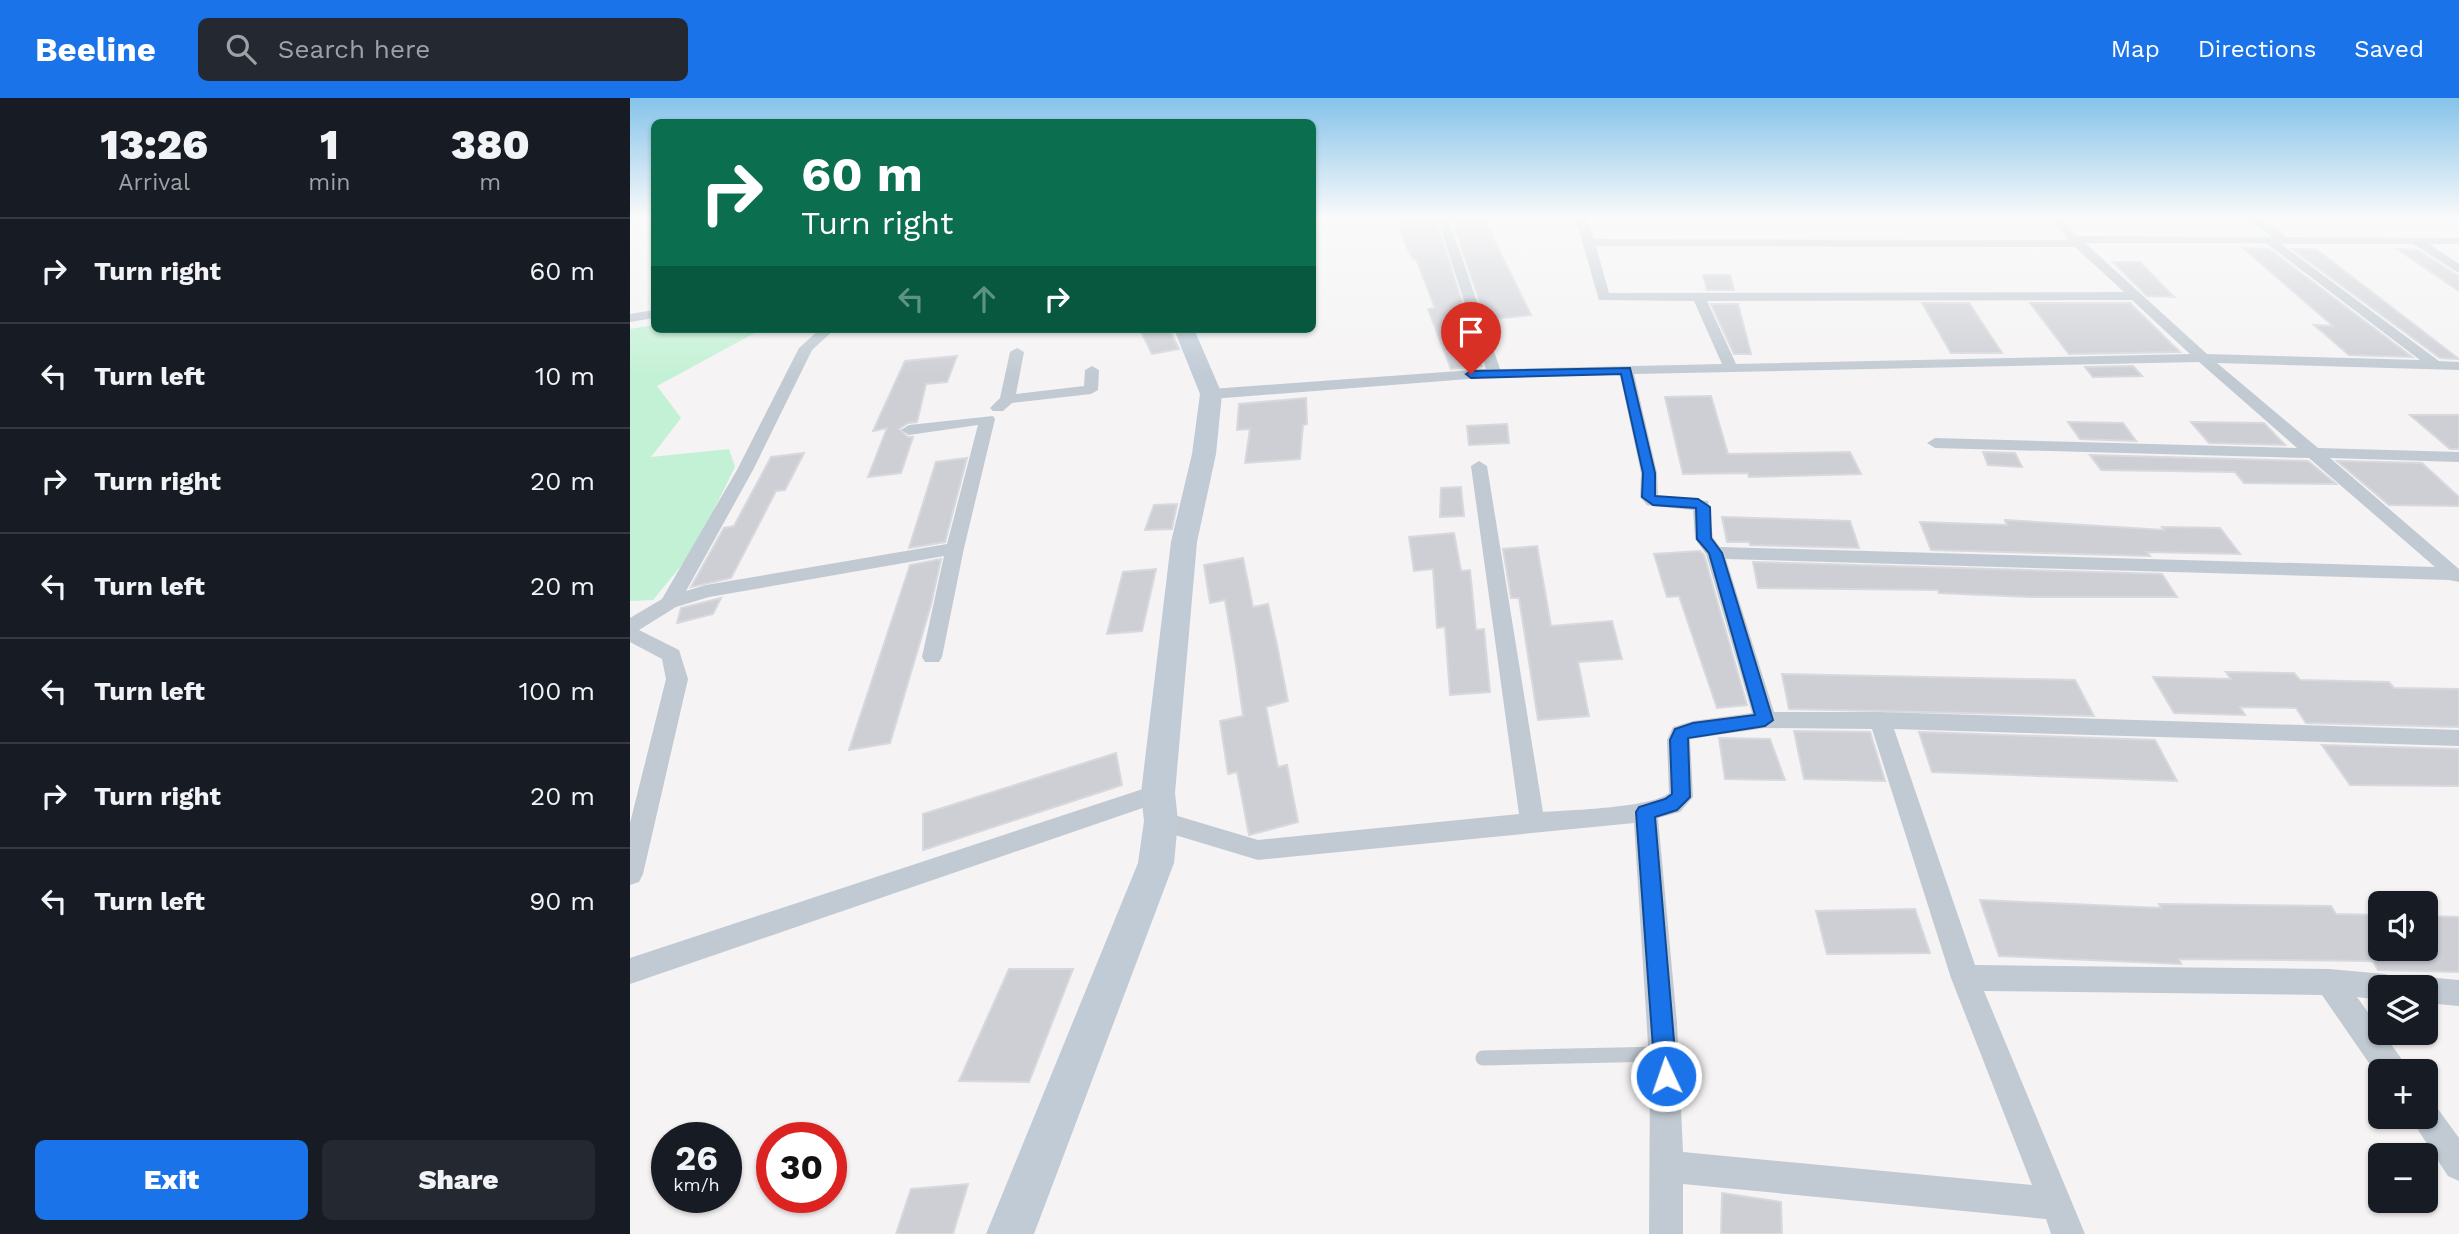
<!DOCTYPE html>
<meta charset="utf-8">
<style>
:root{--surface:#171b24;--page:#242831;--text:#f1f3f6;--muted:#9ea1a6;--line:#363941;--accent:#1a73e8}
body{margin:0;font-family:"Work Sans",sans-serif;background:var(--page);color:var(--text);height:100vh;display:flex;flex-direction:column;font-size:26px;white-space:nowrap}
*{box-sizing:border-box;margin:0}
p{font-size:23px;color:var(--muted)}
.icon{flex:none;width:38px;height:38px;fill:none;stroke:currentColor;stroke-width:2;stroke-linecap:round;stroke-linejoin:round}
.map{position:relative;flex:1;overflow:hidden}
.drawer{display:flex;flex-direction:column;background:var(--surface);width:630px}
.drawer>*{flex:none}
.hud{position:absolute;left:21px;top:21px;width:665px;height:214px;border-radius:10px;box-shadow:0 2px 5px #0004;background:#0b6e4f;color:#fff;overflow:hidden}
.controls{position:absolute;left:1738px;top:793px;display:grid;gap:14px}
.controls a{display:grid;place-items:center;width:70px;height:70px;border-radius:10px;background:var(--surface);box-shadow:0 2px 5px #0004;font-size:35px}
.speed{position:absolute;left:21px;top:1024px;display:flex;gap:14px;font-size:35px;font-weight:700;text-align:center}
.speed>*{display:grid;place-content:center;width:91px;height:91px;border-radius:50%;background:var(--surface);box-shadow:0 2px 5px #0004;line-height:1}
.speed small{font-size:18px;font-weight:400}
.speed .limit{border:10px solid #d22;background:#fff;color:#111}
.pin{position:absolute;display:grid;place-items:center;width:60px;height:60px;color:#fff;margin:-72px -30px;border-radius:50% 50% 50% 0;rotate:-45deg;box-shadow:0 0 7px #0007}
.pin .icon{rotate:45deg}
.me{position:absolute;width:77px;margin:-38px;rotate:357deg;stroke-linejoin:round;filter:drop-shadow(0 0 5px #0008)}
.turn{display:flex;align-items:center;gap:24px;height:147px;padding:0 35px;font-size:32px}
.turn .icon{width:91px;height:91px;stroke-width:2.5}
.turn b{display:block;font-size:49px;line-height:60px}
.lanes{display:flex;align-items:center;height:66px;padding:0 35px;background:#0003;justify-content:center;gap:35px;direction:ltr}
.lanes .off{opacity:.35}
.eta{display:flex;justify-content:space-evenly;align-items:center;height:119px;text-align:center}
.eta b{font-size:42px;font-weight:800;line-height:49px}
.primary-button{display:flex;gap:14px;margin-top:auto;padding:14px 35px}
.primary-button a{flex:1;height:80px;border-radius:10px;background:var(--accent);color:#fff;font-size:28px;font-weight:800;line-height:80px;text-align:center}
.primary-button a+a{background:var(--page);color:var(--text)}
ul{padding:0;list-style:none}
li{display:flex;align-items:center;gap:21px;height:105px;padding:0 35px;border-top:2px solid var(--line)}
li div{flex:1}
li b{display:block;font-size:26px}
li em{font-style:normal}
header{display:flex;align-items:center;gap:42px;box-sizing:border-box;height:98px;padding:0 35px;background:var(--accent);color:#fff}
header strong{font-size:33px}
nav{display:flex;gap:38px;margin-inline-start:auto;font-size:24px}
.search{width:490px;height:63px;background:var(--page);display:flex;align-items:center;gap:18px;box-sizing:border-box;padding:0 24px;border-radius:10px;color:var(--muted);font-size:26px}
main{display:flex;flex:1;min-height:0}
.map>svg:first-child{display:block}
</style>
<header>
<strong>Beeline</strong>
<div class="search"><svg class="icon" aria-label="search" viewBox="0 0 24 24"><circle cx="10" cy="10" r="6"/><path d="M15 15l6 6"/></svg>Search here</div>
<nav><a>Map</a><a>Directions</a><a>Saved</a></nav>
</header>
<main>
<section class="drawer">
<div class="eta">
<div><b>13:26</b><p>Arrival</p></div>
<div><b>1</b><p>min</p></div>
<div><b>380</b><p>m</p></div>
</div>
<ul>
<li><svg class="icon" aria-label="right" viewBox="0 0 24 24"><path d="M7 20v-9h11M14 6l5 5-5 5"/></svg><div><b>Turn right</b></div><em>60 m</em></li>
<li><svg class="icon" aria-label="left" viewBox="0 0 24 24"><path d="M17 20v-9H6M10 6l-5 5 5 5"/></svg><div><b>Turn left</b></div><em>10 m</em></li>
<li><svg class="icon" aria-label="right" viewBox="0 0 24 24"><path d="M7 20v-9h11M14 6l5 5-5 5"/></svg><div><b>Turn right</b></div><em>20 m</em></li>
<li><svg class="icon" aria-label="left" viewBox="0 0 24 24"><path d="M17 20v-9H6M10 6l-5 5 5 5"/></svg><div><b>Turn left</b></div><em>20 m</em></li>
<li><svg class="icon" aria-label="left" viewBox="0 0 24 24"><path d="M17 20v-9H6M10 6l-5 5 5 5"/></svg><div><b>Turn left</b></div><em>100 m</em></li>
<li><svg class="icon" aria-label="right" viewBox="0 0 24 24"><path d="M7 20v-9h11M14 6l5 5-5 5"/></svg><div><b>Turn right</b></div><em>20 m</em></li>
<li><svg class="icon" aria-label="left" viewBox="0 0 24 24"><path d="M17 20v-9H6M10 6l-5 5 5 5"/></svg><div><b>Turn left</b></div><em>90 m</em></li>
</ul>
<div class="primary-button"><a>Exit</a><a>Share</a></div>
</section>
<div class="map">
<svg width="1829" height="1136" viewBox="0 0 1829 1136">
<rect width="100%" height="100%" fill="#f5f3f3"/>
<polygon fill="#c3f1d5" points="24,227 24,231 132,231 27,288 51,320 21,359 99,351 105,369 64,452 23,502 0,503 0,231"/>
<g fill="#cdcfd5" stroke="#d7d9de" stroke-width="2">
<polygon points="766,119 805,119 852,268 821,271 798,211 805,210 786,161 783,161 776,148"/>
<polygon points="821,119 853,119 901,217 856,222"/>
<polygon points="1613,150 1639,151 1782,259 1719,257 1684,227 1703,228"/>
<polygon points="1662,151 1686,151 1829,261 1810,260"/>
<polygon points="1767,151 1787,152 1829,178 1829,193"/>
<polygon points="1483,164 1510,164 1544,199 1517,198"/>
<polygon points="1073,177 1100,177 1104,192 1077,192"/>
<polygon points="1292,205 1339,205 1372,255 1321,255"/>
<polygon points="1400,205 1500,205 1550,254 1439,256"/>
<polygon points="1081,206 1108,206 1121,256 1104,256"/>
<polygon points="525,231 539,231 549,251 522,256 511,234"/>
<polygon points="327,258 317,284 296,286 287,324 278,325 269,331 278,339 283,339 271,375 238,379 257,330 243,333 275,263"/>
<polygon points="1503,268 1512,278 1463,279 1455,269"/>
<polygon points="1081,298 1098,356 1220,354 1231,376 1119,379 1118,375 1053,376 1035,299"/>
<polygon points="676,300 677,326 673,327 670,361 615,365 620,331 607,332 609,306"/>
<polygon points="1780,317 1829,317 1829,351 1820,351"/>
<polygon points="1438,324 1493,325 1506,343 1450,341"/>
<polygon points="1561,324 1634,325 1655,347 1579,345"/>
<polygon points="877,326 879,345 839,347 837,328"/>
<polygon points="1353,354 1385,355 1392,369 1358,367"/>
<polygon points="174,355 155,392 146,393 101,480 61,489 94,430 104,428 141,359"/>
<polygon points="1460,357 1678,363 1706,386 1614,385 1605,374 1471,372"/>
<polygon points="337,360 315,444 279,450 306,364"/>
<polygon points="1707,363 1792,365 1829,399 1829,408 1759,407"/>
<polygon points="831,389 834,418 810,419 811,390"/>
<polygon points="547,406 542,431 515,432 524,407"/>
<polygon points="1092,419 1220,423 1229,450 1120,447 1119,444 1097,444"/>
<polygon points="1375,422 1534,432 1532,429 1590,430 1610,456 1517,454 1520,458 1301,452 1290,424 1377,427"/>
<polygon points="824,435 831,473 840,472 846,532 854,531 860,594 820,597 815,529 807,530 803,471 784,473 779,439"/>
<polygon points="907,448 921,528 982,523 992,561 948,564 959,618 908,622 889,500 881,500 873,451"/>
<polygon points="1070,453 1074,457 1117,607 1087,610 1049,498 1037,499 1024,456"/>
<polygon points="613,460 623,509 638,506 647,547 658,603 636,609 648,669 657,667 668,724 619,737 607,674 598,676 590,623 613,618 606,567 595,502 580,505 574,467"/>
<polygon points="311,461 301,507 260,645 219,652 280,467"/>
<polygon points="1123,464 1532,476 1547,499 1400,499 1309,495 1308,492 1128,490"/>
<polygon points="526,471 512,533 477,536 493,474"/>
<polygon points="91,500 83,516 47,525 51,510"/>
<polygon points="1596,574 1664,575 1670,582 1759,584 1764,590 1829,591 1829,629 1676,625 1666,610 1610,609 1615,617 1544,615 1523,579 1601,581"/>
<polygon points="1152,576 1445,582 1464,618 1159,611"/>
<polygon points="1164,633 1240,634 1255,683 1174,681"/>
<polygon points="1289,634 1525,642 1547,683 1302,674"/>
<polygon points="1089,640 1140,641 1155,682 1095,681"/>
<polygon points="1692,647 1829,651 1829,688 1720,687"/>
<polygon points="486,655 492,687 293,752 293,716"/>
<polygon points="1350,802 1531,810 1529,806 1701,808 1706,816 1750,817 1750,850 1796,850 1796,818 1829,819 1829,874 1748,872 1743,863 1549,861 1551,866 1369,858"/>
<polygon points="1285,811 1300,855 1197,856 1186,813"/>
<polygon points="379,871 443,871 399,984 329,983"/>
<polygon points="338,1086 323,1136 266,1136 281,1091"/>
<polygon points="1092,1095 1151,1104 1152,1136 1091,1136"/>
</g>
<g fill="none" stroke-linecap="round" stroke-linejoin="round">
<polyline stroke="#c1cad2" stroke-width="15" points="853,960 1032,956"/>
<g fill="#c1cad2" fill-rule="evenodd">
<path d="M807,119H818L870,271L1092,266L1064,203L969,202L945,119H956L964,141L1438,142L1420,119H1431L1446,138L1641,139L1616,119H1629L1657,139L1829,140V146H1799L1829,166V175L1783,146H1651L1809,263L1829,264V272L1587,265L1688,350L1829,354V364L1700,360L1829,471V484L1819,482L1096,461L1144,614H1250L1829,632V648L1264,631L1345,867L1699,871L1755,876L1765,880L1769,889H1750V902L1727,899L1773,963L1777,973H1750V981L1692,897L1354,893L1455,1136H1421L1416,1121L1053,1086V1136H1019L1020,978L1004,725L628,762L522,730L519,723L522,716L531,713L628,742L889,716L841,368L849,363L857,368L913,714C940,712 1020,710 1039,695L1037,642L1043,629L1063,623L1122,615L1076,456L1065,441L1063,412L1023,408L1017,407L1010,399L1011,375L990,277L864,279L581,301L573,296L581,291L856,271ZM1455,145H1636L1790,262L1577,256ZM966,148L1445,149L1494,194L979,195ZM1502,202L1560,256L1106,266L1077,203ZM1569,264L1667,350L1305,340L1297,345L1305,350L1679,360L1805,469L1090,449L1083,440L1078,403L1028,398L1027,375L1004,276ZM1135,630L1242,631L1321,880L1402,1087L1053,1054L1047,925L1028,720L1050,714L1063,699L1060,641Z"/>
<polygon points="24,212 24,220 0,224 0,216"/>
<polygon points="190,231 205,231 182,252 123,372 56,493 76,487 317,446 348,327 279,337 271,332 279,327 363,318 365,321 334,450 312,559 309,564 295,564 292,559 314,458 79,499 46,509 9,532 49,552 58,581 13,776 9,784 0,787 0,725 36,581 32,561 0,544 0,520 32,501 107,372 169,250"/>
<polygon points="387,250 394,254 386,296 454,288 455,272 462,268 469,272 468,292 461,296 382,305 373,313 363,313 360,310 370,300 380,254"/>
<polygon points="528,686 536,688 540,695 536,702 0,886 0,860"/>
<polygon points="1796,879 1829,882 1829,908 1796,905 1796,889 1783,889 1786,883"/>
<polygon points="1796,1003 1805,1007 1829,1040 1829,1083 1818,1078 1779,1018 1796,1018"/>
</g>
<polygon fill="#c1cbd6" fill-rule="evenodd" points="544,231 564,231 592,296 586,356 567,444 545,695 548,723 544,765 404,1136 356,1136 508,765 514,723 511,695 541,444 562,356 570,296"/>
</g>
<linearGradient id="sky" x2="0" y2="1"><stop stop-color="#85c3ea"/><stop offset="0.43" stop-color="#fafafa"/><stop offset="1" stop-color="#fafafa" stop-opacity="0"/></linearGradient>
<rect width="1829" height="278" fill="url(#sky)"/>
<polygon fill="#1a73e8" stroke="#114b97" stroke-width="2" points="1000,270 1025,375 1025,398 1068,401 1080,409 1081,440 1092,455 1143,622 1135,628 1058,640 1060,699 1047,712 1025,719 1047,978 1044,986 1036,990 1028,986 1025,978 1006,714 1009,709 1035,701 1042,696 1040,642 1045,631 1063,625 1125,617 1079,455 1067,441 1066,410 1023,407 1012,399 1013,375 991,276 841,280 836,276 841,273"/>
</svg>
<div class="controls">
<a><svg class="icon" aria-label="sound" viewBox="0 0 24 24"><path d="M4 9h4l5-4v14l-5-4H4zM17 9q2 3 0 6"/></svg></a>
<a><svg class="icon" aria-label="layers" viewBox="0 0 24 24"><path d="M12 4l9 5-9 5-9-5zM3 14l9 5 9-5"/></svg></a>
<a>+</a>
<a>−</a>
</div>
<div class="speed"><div>26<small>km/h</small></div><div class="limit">30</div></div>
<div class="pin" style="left:841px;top:276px;background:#d93025"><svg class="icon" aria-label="arrive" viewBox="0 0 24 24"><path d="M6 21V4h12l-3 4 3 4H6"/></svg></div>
<svg class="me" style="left:1036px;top:978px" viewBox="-20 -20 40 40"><circle r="17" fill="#1a73e8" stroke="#fff" stroke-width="3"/><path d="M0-11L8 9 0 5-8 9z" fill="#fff"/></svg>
<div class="hud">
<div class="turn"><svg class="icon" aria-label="right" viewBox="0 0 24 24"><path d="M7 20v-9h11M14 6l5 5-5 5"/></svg><div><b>60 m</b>Turn right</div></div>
<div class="lanes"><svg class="icon off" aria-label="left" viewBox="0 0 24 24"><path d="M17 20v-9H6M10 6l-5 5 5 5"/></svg><svg class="icon off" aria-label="ahead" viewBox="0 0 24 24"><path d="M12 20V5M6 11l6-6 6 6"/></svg><svg class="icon" aria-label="right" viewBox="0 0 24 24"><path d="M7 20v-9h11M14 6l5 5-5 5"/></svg></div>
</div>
</div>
</main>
